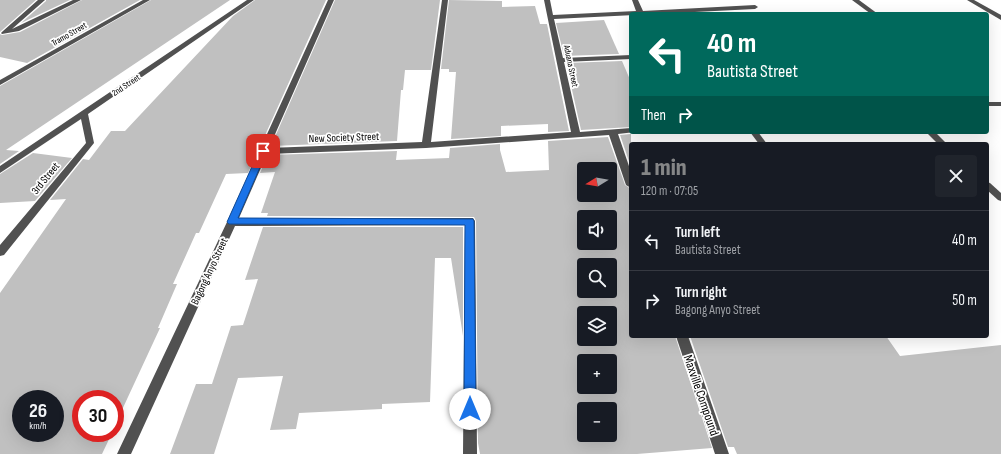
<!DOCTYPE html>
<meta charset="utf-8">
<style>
:root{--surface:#171b24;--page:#20242c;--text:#f1f3f6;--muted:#9ea1a6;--line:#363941;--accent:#858687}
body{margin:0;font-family:"Sofia Sans Condensed",sans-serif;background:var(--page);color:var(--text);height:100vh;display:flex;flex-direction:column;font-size:15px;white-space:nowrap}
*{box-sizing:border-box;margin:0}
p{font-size:13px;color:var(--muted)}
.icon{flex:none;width:22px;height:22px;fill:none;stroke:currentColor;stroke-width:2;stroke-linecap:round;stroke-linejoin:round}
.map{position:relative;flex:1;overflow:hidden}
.sheet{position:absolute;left:629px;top:142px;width:360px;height:196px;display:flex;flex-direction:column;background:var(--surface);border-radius:4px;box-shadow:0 4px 16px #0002}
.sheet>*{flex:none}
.hud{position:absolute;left:629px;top:12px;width:360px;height:122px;border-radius:4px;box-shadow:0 4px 16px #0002;background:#00695c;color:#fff;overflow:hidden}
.needle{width:26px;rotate:259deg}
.controls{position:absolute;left:577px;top:162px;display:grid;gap:8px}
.controls a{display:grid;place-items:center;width:40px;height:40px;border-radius:4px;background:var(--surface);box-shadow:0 4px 16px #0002;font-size:20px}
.speed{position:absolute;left:12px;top:390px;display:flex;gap:8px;font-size:20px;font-weight:700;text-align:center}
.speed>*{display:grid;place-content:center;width:52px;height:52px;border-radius:50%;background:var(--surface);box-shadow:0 4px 16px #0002;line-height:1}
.speed small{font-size:10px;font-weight:400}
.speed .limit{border:6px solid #d22;background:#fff;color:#111}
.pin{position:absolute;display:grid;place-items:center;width:34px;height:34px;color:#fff;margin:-17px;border-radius:8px;box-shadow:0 2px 6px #0006}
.me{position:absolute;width:44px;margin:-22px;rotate:0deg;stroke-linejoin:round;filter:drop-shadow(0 0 3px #0008)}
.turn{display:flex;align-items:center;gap:14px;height:84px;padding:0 12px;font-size:18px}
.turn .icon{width:52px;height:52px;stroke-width:2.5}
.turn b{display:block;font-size:28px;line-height:34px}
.then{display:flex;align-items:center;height:38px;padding:0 12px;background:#0003;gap:8px;font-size:15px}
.round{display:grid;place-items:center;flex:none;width:42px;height:42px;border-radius:4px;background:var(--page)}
.head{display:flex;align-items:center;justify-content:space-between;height:68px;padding:0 12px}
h1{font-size:24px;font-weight:800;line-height:30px;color:var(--accent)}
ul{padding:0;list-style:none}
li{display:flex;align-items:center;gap:12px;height:60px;padding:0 12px;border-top:1px solid var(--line)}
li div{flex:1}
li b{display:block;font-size:15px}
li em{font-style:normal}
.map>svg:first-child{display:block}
</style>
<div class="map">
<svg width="1001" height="454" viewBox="0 0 1001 454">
<rect width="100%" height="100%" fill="#fff"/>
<g fill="#c0c0c0" fill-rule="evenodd">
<polygon points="0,0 36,0 0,32"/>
<polygon points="46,0 70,0 21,23 46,1"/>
<polygon points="82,0 140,0 27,63 0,57 0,34 2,35 20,32"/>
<polygon points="151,0 230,0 6,150 19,151 0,164 0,86"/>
<path d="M255,0H326L248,173L226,174L199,233H196L173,284H177L158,328H160L115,425V399H81V433H112L102,454H0V293L66,199L50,200L83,159L89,160L111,131H125L233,16ZM21,399H55V433H21Z"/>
<polygon points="335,0 440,0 431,70 405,70 403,90 401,90 397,141 271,146"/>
<polygon points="449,0 502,1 502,7 535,6 540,24 547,24 569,131 548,132 548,124 501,126 501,136 451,139 456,72 449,72 449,69 441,69"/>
<polygon points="604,20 619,54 564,56 556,23"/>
<polygon points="622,61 631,82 631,127 581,130 566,63"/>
<polygon points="631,134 631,167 620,135"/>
<path d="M608,137L625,185L631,189V336H675L712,448L637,454H480L478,443L476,221L474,217L267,216L268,213H261L275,172L260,173L268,155L397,151L396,160L449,158L450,148L500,144V150L506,172L549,170L548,141ZM584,169H610V195H584ZM584,217H610V243H584ZM584,265H610V291H584ZM584,313H610V339H584ZM584,361H610V387H584ZM584,409H610V435H584Z"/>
<polygon points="33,153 72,158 35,201 0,203 0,174"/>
<polygon points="263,227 463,227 463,336 451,258 435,258 430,402 382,404 382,409 299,413 296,429 270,430 283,376 238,378 214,454 170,454 196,384 212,384 231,326 243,325 258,279 245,280"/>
<polygon points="690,336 886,336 900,356 1001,345 1001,454 737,454 734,447 728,447"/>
</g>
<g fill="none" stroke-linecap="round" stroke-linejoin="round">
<g fill="#515151" fill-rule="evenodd">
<polygon points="38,0 45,0 12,29 73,0 81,0 19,31 2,34 1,33 3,31"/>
<polygon points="143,0 150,0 0,85 0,80"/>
<polygon points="247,0 254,0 88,114 94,143 4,255 0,256 0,245 86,143 81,119 0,173 0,166"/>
<polygon points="328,0 334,0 269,148 422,142 442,0 448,0 431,142 571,132 544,0 550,0 553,15 636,11 632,0 638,0 643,11 755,5 758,7 755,9 554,19 563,58 631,55 631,59 564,62 580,132 631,128 631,132 635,132 618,134 631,172 631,188 626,185 609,135 426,148 267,154 239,218 473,218 475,221 477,454 463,454 465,225 235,226 131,454 117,454 227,222"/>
<polygon points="852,0 859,0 878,14 871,14"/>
<polygon points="967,0 974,0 1001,15 1001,20"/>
<rect x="987" y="102" width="14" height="4"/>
<polygon points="750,132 758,132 767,144 759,144"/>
<polygon points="926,132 935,132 947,144 938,144"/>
<polygon points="987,182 990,183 1001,193 1001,201 998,200 987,190"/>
<polygon points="676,336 688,336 729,454 715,454"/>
</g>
</g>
<polygon fill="#1a73e8" stroke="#114b97" points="263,148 267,151 238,218 473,219 474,221 476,409 474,413 470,415 466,413 464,409 465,225 229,224 227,222 259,151"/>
<g text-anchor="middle" stroke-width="3.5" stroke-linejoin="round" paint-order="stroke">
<g font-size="9" fill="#000" stroke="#fff">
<text transform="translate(69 34) rotate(-30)" y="3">Tramo Street</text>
<text transform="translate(571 66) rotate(78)" y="3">Aduana Street</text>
<text transform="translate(126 85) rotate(-34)" y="3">2nd Street</text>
</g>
<g font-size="11" fill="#000" stroke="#fff">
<text transform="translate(344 137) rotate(-2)" y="4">New Society Street</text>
<text transform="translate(45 178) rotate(-51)" y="4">3rd Street</text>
<text transform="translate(209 271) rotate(-65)" y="4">Bagong Anyo Street</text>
</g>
<g font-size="13" fill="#000" stroke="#fff">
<text transform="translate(702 395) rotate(71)" y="5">Maxville Compound</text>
</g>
</g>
</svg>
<div class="controls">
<a><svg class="needle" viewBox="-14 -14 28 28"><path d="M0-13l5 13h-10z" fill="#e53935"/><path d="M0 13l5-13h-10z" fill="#9ea1a6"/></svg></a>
<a><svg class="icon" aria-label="sound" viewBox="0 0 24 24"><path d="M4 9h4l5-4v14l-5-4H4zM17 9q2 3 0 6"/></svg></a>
<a><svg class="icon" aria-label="search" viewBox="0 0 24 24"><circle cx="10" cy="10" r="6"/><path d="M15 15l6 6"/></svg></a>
<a><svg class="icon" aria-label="layers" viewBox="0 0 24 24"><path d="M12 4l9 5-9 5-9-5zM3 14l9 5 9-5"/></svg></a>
<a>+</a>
<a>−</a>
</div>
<div class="speed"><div>26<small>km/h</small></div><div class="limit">30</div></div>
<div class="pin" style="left:263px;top:151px;background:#d93025"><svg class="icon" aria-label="arrive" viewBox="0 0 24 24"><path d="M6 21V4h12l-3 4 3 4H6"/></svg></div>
<svg class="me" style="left:470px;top:409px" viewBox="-20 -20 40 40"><circle r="19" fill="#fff"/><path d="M0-13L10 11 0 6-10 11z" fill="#1a73e8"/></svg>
<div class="hud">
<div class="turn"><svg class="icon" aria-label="left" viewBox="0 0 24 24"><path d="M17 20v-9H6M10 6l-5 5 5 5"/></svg><div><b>40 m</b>Bautista Street</div></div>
<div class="then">Then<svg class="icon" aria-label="right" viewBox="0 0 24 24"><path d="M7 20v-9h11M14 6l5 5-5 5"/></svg></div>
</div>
<section class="sheet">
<div class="head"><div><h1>1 min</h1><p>120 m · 07:05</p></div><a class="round"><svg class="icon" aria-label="close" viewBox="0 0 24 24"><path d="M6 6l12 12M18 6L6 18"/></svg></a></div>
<ul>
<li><svg class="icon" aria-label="left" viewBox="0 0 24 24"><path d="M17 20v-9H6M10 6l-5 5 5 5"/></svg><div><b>Turn left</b><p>Bautista Street</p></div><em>40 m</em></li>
<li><svg class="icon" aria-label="right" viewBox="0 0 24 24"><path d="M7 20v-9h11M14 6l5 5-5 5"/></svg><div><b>Turn right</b><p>Bagong Anyo Street</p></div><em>50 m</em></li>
</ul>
</section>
</div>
